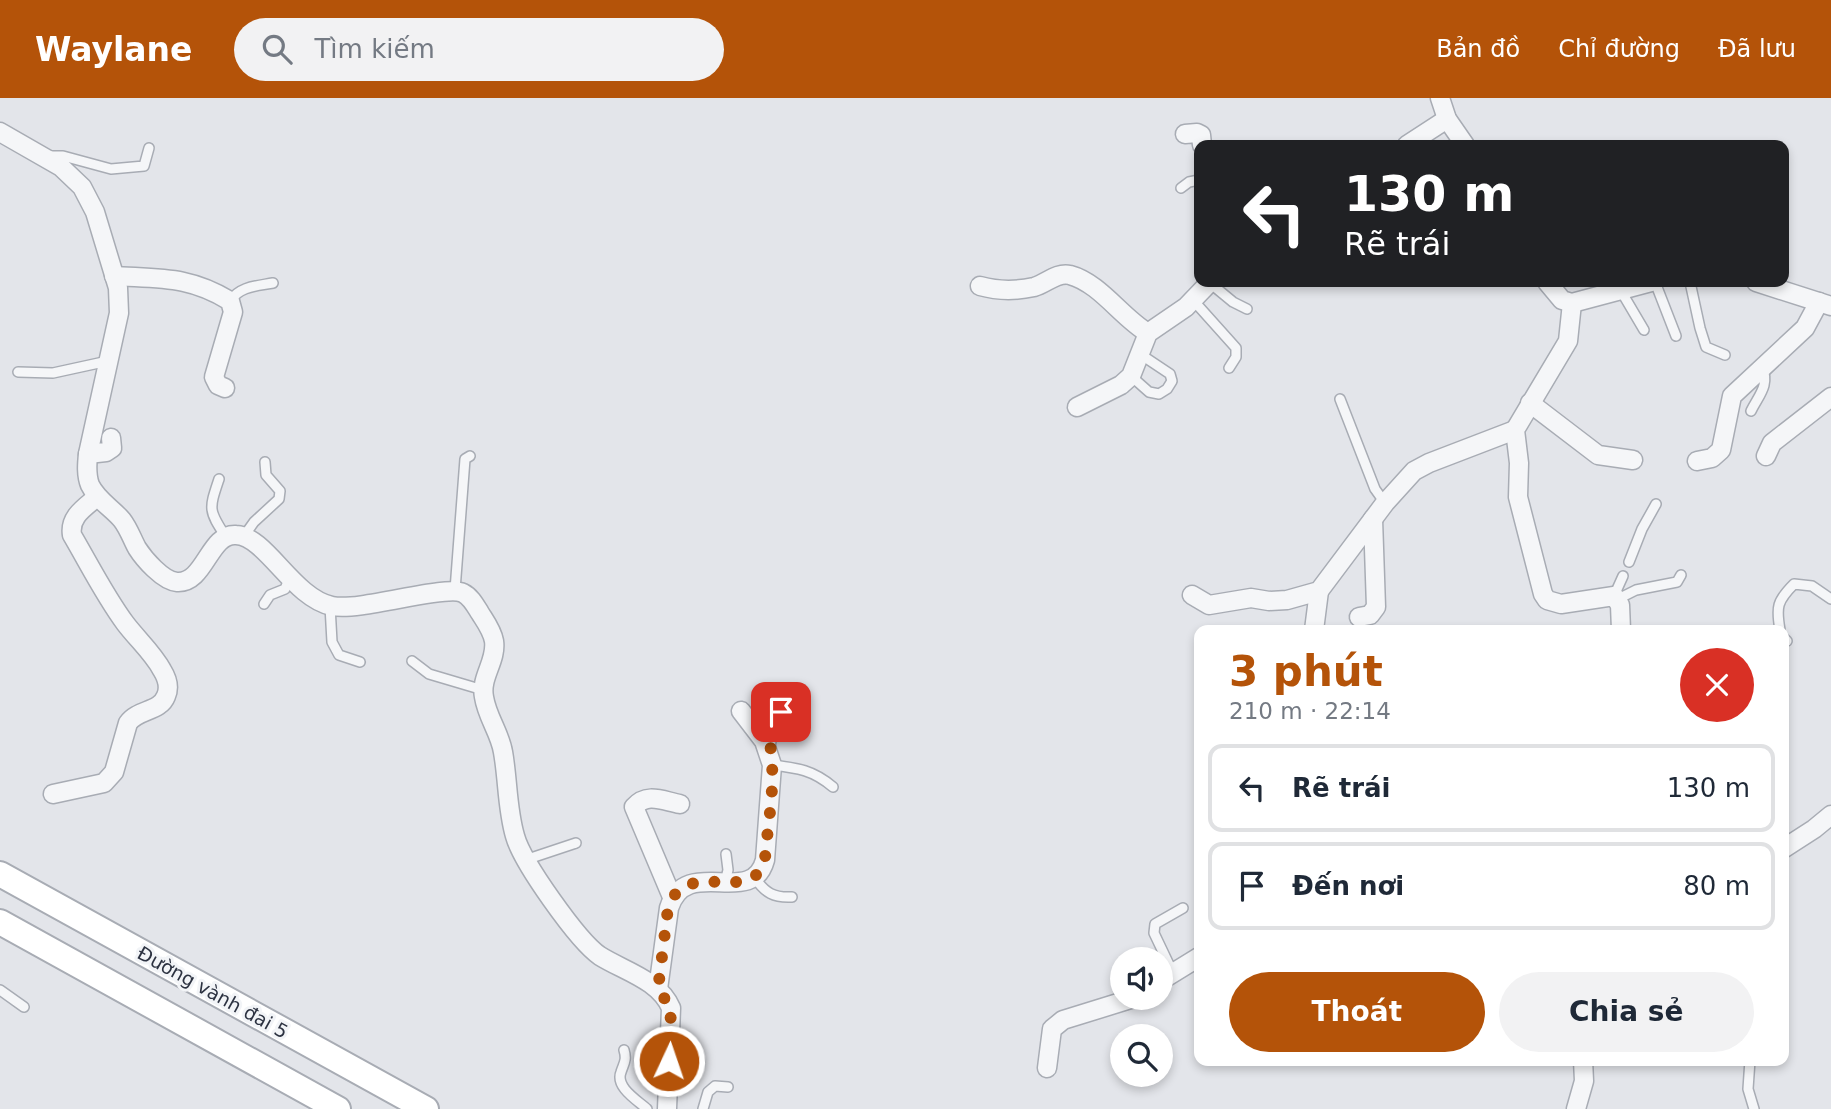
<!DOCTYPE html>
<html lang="vi">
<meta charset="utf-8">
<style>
:root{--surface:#fff;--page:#f2f2f3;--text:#1f2937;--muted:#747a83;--line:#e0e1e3;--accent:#b45309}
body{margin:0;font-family:"DejaVu Sans",sans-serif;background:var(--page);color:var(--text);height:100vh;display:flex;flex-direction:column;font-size:26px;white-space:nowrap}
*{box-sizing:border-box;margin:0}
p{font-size:23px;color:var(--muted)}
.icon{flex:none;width:38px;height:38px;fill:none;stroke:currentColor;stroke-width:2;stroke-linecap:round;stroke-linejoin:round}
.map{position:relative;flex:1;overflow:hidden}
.panel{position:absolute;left:1194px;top:527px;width:595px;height:441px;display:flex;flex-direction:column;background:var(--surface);border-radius:14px;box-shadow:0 4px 10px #0003}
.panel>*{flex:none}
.hud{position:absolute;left:1194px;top:42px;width:595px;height:147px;border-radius:14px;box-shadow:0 4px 10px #0003;background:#202124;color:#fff;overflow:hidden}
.tools{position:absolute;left:1110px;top:849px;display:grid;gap:14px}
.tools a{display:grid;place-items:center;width:63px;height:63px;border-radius:50%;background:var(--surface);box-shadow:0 4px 10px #0003;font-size:35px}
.pin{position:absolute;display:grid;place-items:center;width:60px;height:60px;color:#fff;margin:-30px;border-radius:14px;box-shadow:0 4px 10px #0006}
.me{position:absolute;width:77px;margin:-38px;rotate:3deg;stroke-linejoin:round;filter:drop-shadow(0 0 5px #0008)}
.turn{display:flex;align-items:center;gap:24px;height:147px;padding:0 35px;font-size:32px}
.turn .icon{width:91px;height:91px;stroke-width:2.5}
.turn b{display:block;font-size:49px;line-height:60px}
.round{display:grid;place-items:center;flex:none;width:74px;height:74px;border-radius:37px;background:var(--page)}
.headline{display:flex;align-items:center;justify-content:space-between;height:119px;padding:0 35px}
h1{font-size:42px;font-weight:800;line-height:52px;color:var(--accent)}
.primary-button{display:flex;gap:14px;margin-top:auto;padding:14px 35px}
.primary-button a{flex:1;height:80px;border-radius:42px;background:var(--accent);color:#fff;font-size:28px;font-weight:800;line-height:80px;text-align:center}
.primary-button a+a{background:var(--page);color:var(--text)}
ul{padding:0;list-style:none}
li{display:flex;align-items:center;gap:21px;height:88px;margin:0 14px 10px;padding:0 21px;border:4px solid var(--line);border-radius:14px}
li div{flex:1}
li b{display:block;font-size:26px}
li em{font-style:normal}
header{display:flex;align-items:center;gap:42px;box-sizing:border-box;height:98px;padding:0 35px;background:var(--accent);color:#fff}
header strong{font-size:33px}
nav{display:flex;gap:38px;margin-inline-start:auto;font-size:24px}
.search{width:490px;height:63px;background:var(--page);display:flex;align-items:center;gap:18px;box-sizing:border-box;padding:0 24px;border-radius:38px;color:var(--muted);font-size:26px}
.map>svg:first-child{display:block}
</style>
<header>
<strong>Waylane</strong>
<div class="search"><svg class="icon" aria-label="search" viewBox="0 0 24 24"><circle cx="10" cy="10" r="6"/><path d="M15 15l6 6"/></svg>Tìm kiếm</div>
<nav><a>Bản đồ</a><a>Chỉ đường</a><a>Đã lưu</a></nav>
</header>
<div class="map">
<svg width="1831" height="1011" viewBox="0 0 1831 1011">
<rect width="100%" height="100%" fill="#e3e5ea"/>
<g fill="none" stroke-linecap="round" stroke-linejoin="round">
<g stroke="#a8acb4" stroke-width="12">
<g id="service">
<polyline points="47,58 63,58 111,71 144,68 149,50"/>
<polyline points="1181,90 1189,84 1199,82"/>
<polyline points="1655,184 1676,238"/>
<polyline points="1690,184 1700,230 1706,249 1725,257"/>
<polyline points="1210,185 1233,204 1247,211"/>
<polyline points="1621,193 1644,232"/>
<polyline points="1193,202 1236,250 1236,259 1229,270"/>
<path d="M230,203C240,188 257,188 273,185"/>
<polyline points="18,274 53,275 108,263"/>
<polyline points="1131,278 1149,294 1159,296 1167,291 1172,283 1170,276 1140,256"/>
<polyline points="1340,301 1375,391 1385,405"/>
<path d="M1751,313C1759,297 1770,287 1762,269"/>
<path d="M219,381C209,411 208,412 226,439"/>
<polyline points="244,438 254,424 279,401 280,393 266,377 265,364"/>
<polyline points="1629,464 1642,431 1656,406"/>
<polyline points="455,492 465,361 470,358"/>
<polyline points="1614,498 1623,478"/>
<polyline points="1618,501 1636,492 1677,484 1681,477"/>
<polyline points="264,506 270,497 285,491 289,481"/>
<polyline points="330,508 332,544 339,557 360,564"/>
<path d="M1780,532C1776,509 1777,503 1794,486L1812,488L1831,501"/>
<polyline points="1783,539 1787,543"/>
<polyline points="412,563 429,576 483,592"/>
<polyline points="770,649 775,619 799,601"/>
<path d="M772,667C798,670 813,672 833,689"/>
<polyline points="525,762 576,745"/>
<path d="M755,780C765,795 774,800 792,799"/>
<polyline points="725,784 728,772 726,756"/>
<polyline points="1173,875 1154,835 1155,826 1183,810"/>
<polyline points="0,892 24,909"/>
<path d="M624,952C627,962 624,965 621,974C615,989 637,1002 647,1011"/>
<polyline points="1750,962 1748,991 1754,1011"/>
<polyline points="703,1011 708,994 715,988 728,989"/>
</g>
</g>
<g stroke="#a8acb4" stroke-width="21">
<g id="minor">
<polyline points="1440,0 1447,21 1465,47"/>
<path d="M0,34L61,69L82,89L95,114L118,190L119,215L88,356C87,366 86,377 90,387C97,402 112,410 122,422C129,431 132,441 137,450C144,461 163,483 177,484C205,486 209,435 236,437C266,438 293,500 332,508C361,514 445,486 463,495C471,499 475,507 480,515C485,523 492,532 494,543C497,563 480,579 484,599C487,619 500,635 503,654C508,682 507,711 515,738C522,764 578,843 600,858C624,873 659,882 671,910L667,1011"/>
<polyline points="1185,36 1197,35 1201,37 1202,47"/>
<polyline points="1407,47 1447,21"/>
<path d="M114,178C161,181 189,178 230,203L233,214L214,279L218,287L225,290"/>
<polyline points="1547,184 1562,202 1572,205 1651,184"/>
<polyline points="1756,184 1831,208"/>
<path d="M980,188C998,193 1016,193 1034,189C1046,186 1056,174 1070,177C1100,185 1122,220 1148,235"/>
<polyline points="1572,205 1568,243 1515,332 1519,365 1518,399 1543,496 1547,502 1561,506 1614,498 1620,507 1621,532"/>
<polyline points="1530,305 1598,357 1633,362"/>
<polyline points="1077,309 1121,287 1131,278 1148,235 1186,209 1210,184"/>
<polyline points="88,356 106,354 112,350 111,340"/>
<polyline points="1766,358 1772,345 1831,299"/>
<polyline points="1697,363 1712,360 1721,352 1732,298 1805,230 1819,204"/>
<polyline points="1192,497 1209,507 1251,500 1269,503 1287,502 1319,493 1385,405 1414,373 1429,365 1515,332"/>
<polyline points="1359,519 1370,517 1376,509 1373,421"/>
<polyline points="1314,532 1319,493"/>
<path d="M53,696L104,685L114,674L128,625C138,611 160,614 166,598C170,589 167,580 162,572C153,555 137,541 125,525C105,498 89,466 72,437C69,419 84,410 97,399"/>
<polyline points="1783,751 1814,731 1831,717"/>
<path d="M672,799L634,709C647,694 663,703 680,706"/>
<polyline points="1160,883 1199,859"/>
<path d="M658,891L669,810C686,756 752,811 765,762L772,667L764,643L741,613"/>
<polyline points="1047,970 1052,931 1063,922 1134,900"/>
<polyline points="1576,1011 1584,983 1583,962"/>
</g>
</g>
<g stroke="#a8acb4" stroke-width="28">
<g id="secondary">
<polyline points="0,776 426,1011"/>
<polyline points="0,824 338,1011"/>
</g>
</g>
<use href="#service" stroke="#f5f6f8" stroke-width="9"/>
<use href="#minor" stroke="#f5f6f8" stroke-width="18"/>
<use href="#secondary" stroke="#fff" stroke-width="24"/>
</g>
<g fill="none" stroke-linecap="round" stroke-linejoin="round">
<path stroke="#b45309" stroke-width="12" stroke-dasharray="0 21.6" d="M669,963L671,910L658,891L668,810C686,756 752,811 765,761C767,732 774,696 772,667C771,653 769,641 772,628C773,621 776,618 781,614"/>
</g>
<g text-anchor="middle" stroke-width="6" stroke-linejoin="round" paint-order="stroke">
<g font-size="19" fill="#2c3241" stroke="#f2f4f7">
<text transform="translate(213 894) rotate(29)" y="7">Đường vành đai 5</text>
</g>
</g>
</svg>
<div class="tools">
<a><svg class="icon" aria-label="sound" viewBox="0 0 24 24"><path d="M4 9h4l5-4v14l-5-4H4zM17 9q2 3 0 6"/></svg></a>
<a><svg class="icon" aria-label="search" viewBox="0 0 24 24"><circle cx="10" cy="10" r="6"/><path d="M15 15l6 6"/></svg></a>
</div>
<div class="pin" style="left:781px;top:614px;background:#d93025"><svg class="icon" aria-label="arrive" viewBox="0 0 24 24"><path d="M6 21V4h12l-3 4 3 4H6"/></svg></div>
<svg class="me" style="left:669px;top:963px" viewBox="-20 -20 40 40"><circle r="17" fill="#b45309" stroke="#fff" stroke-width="3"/><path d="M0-11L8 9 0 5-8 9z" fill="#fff"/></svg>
<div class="hud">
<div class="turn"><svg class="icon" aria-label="left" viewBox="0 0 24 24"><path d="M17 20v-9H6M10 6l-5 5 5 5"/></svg><div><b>130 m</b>Rẽ trái</div></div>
</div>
<section class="panel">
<div class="headline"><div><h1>3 phút</h1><p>210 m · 22:14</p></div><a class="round" style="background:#d93025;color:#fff"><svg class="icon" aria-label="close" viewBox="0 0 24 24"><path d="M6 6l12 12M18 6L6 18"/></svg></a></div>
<ul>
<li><svg class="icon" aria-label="left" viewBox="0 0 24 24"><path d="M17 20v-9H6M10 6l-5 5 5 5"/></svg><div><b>Rẽ trái</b></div><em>130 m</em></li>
<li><svg class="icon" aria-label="arrive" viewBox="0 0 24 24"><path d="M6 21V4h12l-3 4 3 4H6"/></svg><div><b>Đến nơi</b></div><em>80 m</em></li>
</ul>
<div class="primary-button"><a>Thoát</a><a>Chia sẻ</a></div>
</section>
</div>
